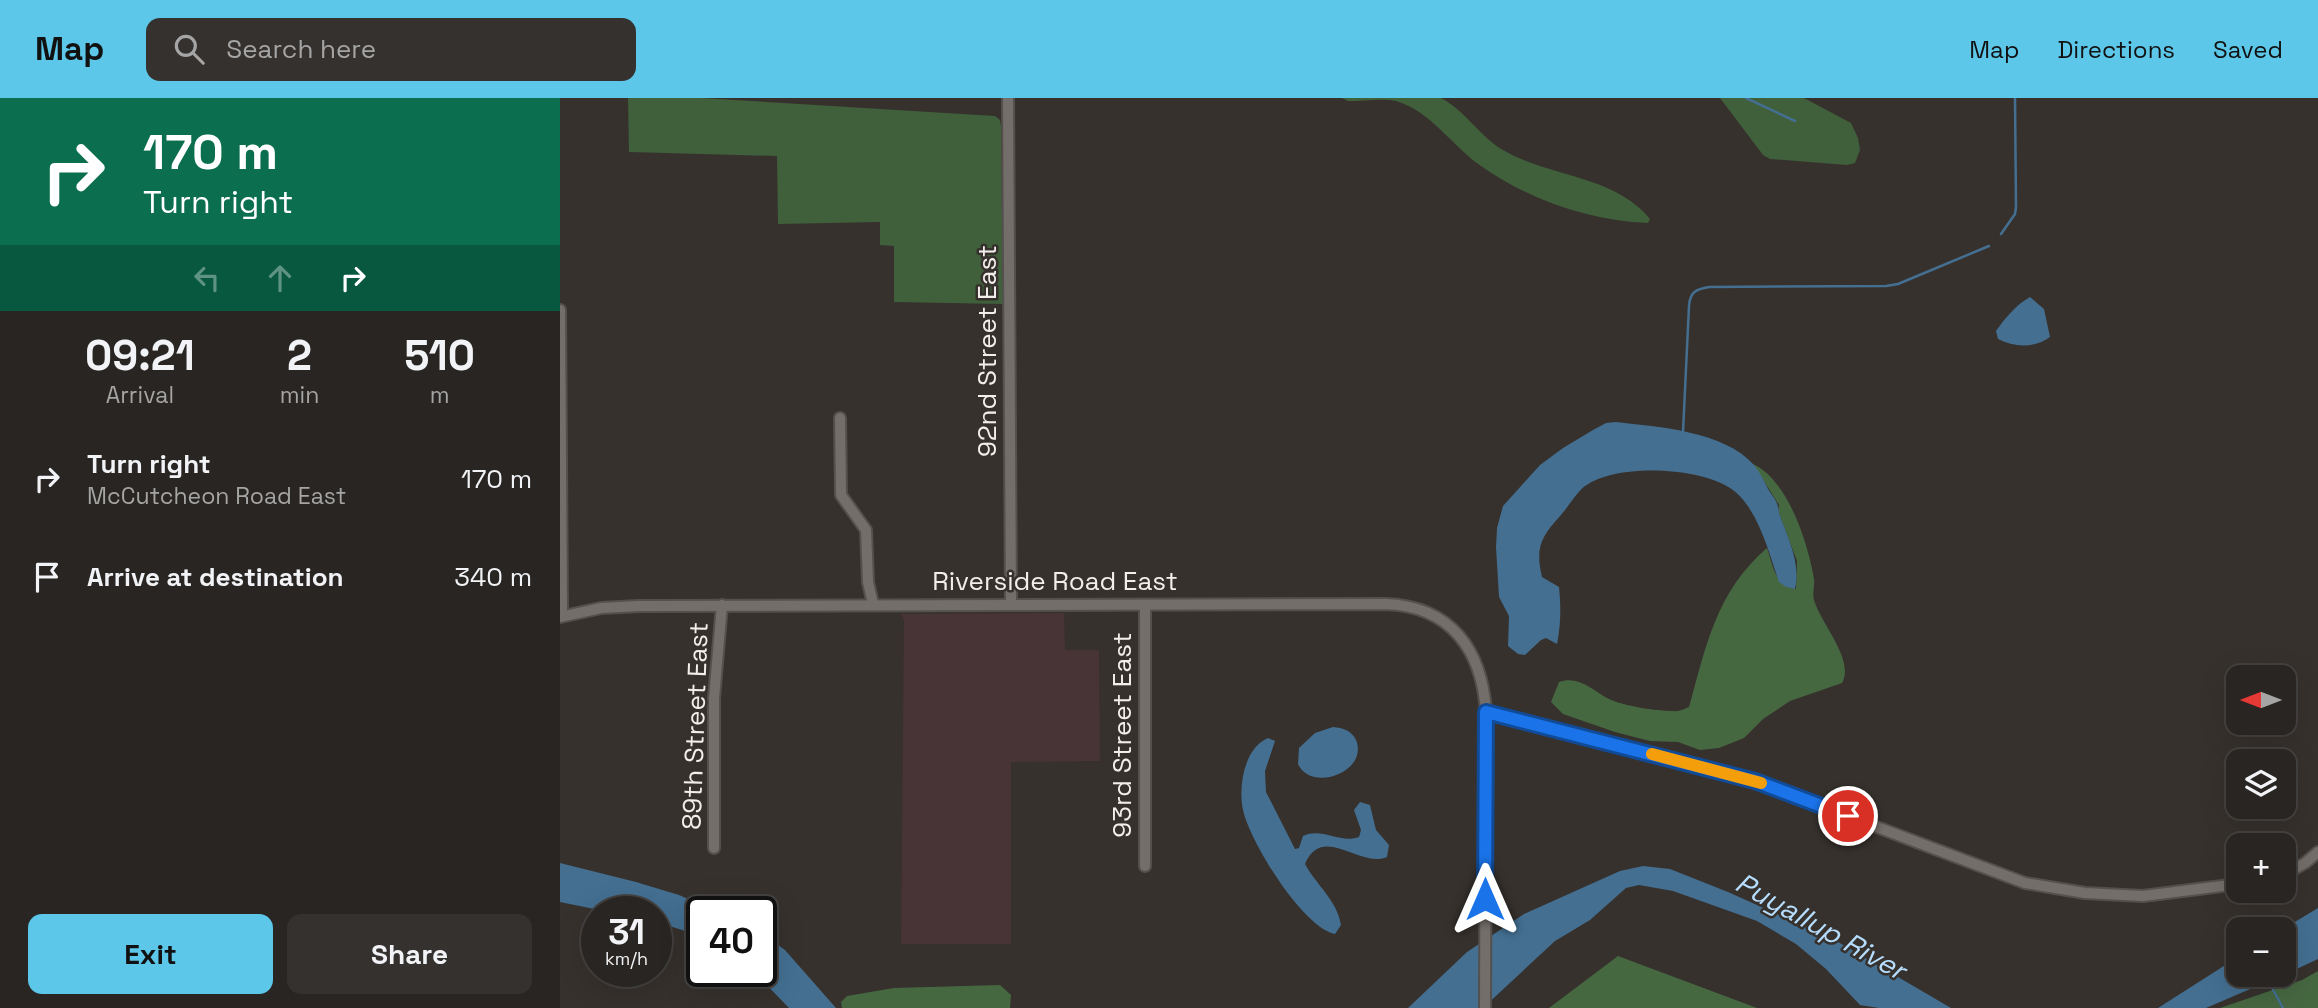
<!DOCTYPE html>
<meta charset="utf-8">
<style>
:root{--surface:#282522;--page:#34312f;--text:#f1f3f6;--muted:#a5a5a5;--line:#444240;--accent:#5cc7e8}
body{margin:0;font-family:"Space Grotesk",sans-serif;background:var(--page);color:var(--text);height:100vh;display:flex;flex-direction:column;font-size:26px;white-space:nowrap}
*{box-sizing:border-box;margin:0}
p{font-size:23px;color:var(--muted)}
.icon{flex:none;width:38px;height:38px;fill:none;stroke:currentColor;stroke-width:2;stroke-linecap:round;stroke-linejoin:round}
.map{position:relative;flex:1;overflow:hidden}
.sheet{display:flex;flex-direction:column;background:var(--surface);width:560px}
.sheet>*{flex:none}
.hud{background:#0b6e4f;color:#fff;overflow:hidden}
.needle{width:46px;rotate:270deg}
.tools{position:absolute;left:1666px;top:567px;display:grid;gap:14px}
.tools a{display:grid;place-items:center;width:70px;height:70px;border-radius:14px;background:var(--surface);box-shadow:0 7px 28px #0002,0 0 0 2px var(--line);font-size:35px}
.speed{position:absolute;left:21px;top:798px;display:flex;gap:14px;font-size:35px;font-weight:700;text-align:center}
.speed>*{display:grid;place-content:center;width:91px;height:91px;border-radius:50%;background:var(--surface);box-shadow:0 7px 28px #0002,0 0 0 2px var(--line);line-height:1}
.speed small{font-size:18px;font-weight:400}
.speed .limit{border:4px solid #111;border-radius:10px;background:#fff;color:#111}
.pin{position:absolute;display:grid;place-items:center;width:60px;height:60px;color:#fff;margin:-30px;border:4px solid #fff;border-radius:50%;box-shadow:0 2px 7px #0007}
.me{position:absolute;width:77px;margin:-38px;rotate:0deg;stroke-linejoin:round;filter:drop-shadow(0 0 5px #0008)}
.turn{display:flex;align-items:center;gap:24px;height:147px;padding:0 28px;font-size:32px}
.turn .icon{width:91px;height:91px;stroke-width:2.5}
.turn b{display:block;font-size:49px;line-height:60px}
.lanes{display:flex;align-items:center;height:66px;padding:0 28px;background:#0003;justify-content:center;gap:35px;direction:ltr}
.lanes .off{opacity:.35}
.eta{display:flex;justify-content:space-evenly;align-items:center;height:119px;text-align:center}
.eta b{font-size:42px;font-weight:800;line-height:49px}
.primary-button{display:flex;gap:14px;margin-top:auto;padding:14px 28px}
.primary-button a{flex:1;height:80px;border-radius:14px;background:var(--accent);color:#111;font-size:28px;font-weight:800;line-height:80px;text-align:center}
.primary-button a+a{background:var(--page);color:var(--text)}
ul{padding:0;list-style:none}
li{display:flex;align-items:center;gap:21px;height:98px;padding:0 28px}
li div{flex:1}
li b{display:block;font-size:26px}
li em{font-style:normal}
header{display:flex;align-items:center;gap:42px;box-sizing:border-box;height:98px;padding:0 35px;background:var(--accent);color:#111}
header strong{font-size:33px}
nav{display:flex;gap:38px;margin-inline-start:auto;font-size:24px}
.search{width:490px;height:63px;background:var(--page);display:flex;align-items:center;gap:18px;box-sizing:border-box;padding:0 24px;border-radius:14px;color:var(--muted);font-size:26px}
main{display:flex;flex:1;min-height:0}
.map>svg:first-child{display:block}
</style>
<header>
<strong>Map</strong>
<div class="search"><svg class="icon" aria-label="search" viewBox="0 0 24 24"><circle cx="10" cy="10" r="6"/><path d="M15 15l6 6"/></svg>Search here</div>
<nav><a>Map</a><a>Directions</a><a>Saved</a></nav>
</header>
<main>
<section class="sheet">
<div class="hud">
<div class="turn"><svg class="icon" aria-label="right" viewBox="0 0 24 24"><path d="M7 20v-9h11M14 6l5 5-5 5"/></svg><div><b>170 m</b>Turn right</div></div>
<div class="lanes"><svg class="icon off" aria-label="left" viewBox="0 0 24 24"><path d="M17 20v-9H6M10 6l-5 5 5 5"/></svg><svg class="icon off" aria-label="ahead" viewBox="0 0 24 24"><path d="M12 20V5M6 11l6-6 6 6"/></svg><svg class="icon" aria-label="right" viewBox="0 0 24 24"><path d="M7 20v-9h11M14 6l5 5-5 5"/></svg></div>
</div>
<div class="eta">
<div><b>09:21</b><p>Arrival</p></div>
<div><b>2</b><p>min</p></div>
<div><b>510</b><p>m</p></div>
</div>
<ul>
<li><svg class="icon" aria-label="right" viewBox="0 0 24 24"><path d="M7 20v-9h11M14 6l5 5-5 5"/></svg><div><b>Turn right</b><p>McCutcheon Road East</p></div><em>170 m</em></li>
<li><svg class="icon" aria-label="arrive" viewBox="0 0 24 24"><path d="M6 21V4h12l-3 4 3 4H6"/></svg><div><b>Arrive at destination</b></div><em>340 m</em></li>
</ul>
<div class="primary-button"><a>Exit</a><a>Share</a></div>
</section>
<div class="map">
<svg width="1758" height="910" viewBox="0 0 1758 910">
<rect width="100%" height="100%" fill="#36312d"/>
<polygon fill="#483336" points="504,515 505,552 539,552 540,663 451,664 451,846 341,846 344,523 341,516"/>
<g fill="#405f3b">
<polygon points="68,0 142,0 435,18 440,22 441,29 443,206 334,204 334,148 320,147 320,124 218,126 217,58 69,54"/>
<path d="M782,0H881C906,13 919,38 943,52C988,79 1055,77 1090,121L1088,125C1030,123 969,102 921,68C893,49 871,13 836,3C822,0 803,3 788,3Z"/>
<polygon points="1160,0 1244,0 1291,25 1298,40 1300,52 1295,65 1287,67 1210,61 1203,57"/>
</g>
<g fill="#466841">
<path d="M1193,366C1228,382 1248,445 1254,481C1255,488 1252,495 1254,502C1261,526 1295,562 1282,585L1230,603L1203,621L1184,640L1159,650L1140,652L1118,644L1090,643L1055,634L1003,616L991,604L999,584C1019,577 1032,592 1049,601C1063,608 1097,613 1113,613C1119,614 1124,611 1129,609C1146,548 1156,494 1207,450C1213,468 1215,488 1236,491L1237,463L1219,415V407Z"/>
<polygon points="1058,858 1197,910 989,910"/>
<polygon points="1758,873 1758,910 1660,910 1742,882"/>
<polygon points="440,887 451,897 450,910 282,910 281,904 287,898 334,890"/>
</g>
<g fill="#446f91">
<path d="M1470,199L1484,211L1490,239C1475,250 1455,250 1438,241L1436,233C1445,220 1456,207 1470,199Z"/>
<path d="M1056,324C1099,329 1164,333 1194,367C1200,374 1204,383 1208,391C1213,399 1219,405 1219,415C1228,440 1241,465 1235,491L1226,489L1219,484C1209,455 1197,407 1170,390C1138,369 1057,365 1025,388C1016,395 1009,408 1001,417C981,439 975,449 982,479L999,489C1001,509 1001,526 997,546L986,540L981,542L965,557L958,556L948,548L949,518L939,499L936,449L937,430L943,408L980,367L1003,350L1033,332L1046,325Z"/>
<path d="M773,629C783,630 791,632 796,642C809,674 751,695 738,666L739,650L755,635Z"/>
<path d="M708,640L715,643L705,673L706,694L735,751L739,750L743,738C762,729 780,746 799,739L801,732L794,712L800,704L810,707L816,732L829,747L827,759C800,771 763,725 745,766C757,788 777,802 781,827L775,836C743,830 690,744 683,712C678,689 684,650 708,640Z"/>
<polygon points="0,765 76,784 119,797 158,814 142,814 142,838 96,824 96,814 49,814 0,804"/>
<polygon points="1083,768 1110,771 1168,794 1273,841 1391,910 1319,910 1300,907 1266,871 1236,846 1197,823 1113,793 1079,787 1066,790 1030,822 995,843 923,910 848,910 907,854 964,816 1060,773"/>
<polygon points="1758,810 1758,861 1724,877 1723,831"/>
<polygon points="201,835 225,852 276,910 229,910 193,873 201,873"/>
<polygon points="1678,859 1678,877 1723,877 1646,910 1598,910"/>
</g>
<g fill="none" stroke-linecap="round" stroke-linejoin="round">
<g stroke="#446f91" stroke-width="2.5">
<polyline points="1186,0 1235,23"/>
<polyline points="1441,136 1455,116 1456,109 1455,0"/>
<path d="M1123,334L1129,208C1130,194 1136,191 1149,189L1326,188L1338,186L1429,148"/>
<polyline points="1705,877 1723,910"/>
</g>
<g stroke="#54504d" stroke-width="14">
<g id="minor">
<polyline points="448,0 451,505"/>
<polyline points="0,212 2,512"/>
<polyline points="280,320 281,397 306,432 308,484 313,506"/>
<polyline points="585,507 585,768"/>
<path d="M0,519L41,510L79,508L825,506C892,508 922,553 926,614L925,910"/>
<polyline points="926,614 1195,683 1465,785 1525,795 1583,798 1678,786"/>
<polyline points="154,750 154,600 162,507"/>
<polyline points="1724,777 1745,765 1758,754"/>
</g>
</g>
<use href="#minor" stroke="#746e6a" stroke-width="10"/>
</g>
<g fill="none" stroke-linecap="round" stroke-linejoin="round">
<g stroke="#114b97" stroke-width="18">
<polyline id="route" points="925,801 926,614 1195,683 1288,718"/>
</g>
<use href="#route" stroke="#1a73e8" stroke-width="12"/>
<polyline stroke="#f59e0b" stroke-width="12" points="1092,656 1201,685"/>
</g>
<g text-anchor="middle" stroke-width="5" stroke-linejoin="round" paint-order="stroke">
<g font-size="26" fill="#f1eeec" stroke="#36312d">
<text transform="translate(427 253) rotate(-90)" y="9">92nd Street East</text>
<text x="495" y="492">Riverside Road East</text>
<text transform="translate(135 628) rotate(-88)" y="9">89th Street East</text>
<text transform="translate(562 637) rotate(-90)" y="9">93rd Street East</text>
</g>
<g font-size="28" font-style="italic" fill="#b6ddfd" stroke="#36312d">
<text transform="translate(1261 828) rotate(29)" y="10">Puyallup River</text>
</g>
</g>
</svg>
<div class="tools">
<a><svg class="needle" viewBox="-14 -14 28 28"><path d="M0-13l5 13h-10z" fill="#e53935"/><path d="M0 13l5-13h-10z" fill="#a5a5a5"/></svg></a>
<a><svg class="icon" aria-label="layers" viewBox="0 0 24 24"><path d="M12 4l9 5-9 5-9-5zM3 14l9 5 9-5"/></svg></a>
<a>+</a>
<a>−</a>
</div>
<div class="speed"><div>31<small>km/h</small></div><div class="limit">40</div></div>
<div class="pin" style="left:1288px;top:718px;background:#d93025"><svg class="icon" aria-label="arrive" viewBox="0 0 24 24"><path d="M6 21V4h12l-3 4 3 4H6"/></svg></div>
<svg class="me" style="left:925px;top:801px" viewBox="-20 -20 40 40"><path d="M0-17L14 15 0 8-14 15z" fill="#1a73e8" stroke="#fff" stroke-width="4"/></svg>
</div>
</main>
